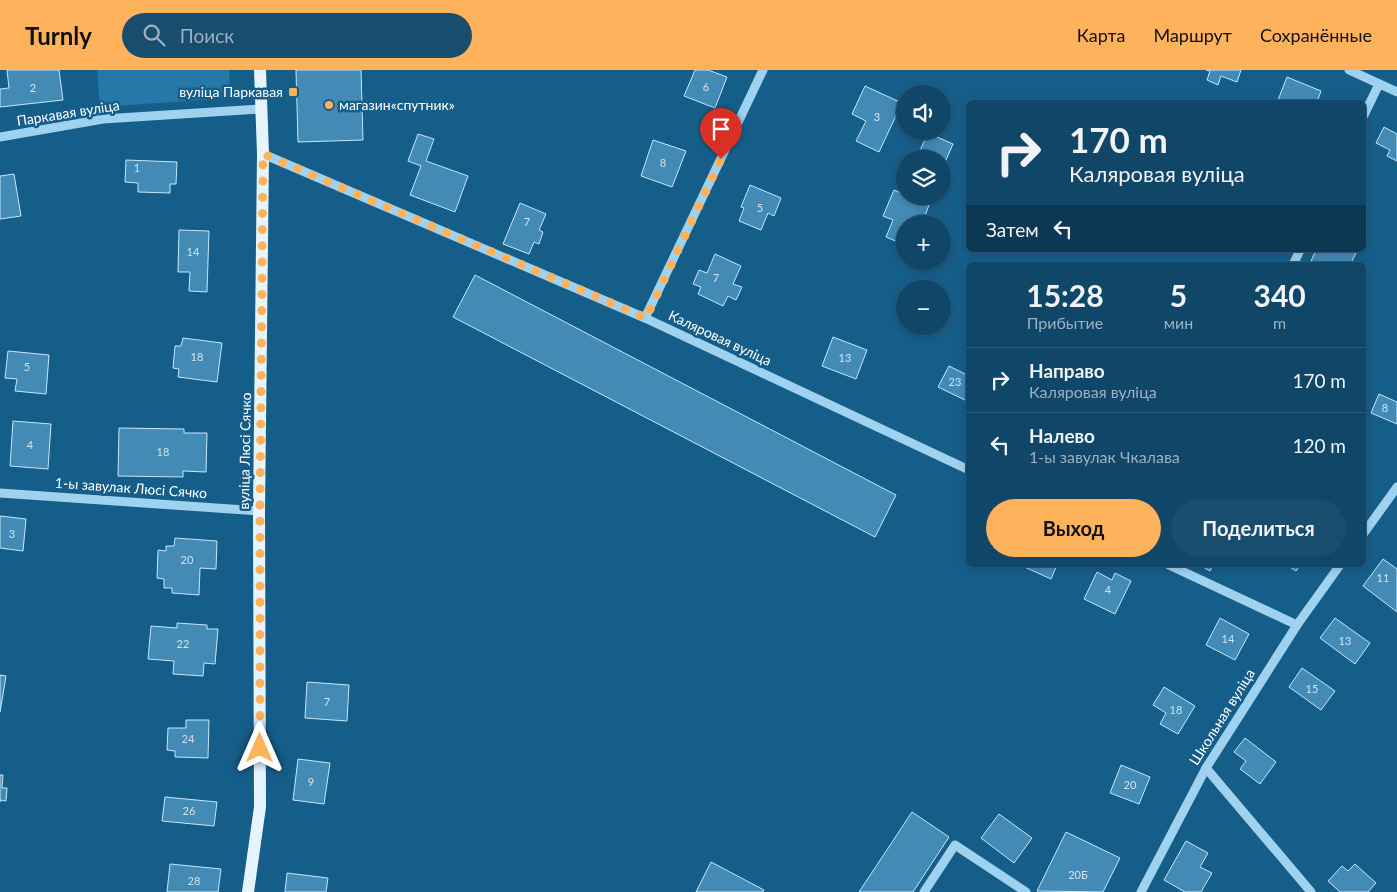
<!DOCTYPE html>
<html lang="ru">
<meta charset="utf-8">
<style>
:root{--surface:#104668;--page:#194d6e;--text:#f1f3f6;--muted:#9cb1c0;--line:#305e7c;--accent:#ffb25c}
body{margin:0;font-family:Lato,sans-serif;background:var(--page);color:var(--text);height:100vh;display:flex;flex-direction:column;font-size:19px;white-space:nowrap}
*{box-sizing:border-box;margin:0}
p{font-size:16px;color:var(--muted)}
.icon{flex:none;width:28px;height:28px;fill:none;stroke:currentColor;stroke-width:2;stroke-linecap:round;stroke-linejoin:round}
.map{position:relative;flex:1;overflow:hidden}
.side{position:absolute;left:966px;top:192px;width:400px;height:305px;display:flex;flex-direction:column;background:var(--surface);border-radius:8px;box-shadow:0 2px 8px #0003,0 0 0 1px var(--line)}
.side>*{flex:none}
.hud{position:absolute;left:966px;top:30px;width:400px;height:152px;border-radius:8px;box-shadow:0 2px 8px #0003,0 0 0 1px var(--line);background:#104668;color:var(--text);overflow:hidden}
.fabs{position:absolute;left:896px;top:15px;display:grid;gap:10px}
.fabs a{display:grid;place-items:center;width:55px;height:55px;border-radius:50%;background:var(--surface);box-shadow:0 2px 8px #0003,0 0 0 1px var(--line);font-size:25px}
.pin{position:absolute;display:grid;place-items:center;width:42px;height:42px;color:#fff;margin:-51px -21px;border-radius:50% 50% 50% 0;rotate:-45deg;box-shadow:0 0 5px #0007}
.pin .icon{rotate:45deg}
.me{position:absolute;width:55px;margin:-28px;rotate:0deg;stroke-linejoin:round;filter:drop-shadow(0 0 4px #0008)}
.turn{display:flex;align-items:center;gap:18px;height:105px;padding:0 20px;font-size:22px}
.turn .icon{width:65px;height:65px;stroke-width:2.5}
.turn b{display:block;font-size:35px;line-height:42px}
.then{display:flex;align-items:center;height:48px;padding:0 20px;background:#0003;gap:10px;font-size:19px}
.eta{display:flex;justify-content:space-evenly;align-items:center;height:85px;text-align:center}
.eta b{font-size:30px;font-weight:700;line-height:35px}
.button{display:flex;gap:10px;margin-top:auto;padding:10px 20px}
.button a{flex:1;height:58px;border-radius:30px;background:var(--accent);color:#111;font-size:20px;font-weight:700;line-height:58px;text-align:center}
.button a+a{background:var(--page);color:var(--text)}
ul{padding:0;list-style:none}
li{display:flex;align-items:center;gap:15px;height:65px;padding:0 20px;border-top:1px solid var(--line)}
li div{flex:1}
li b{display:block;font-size:19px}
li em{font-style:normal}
header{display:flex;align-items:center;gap:30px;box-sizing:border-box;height:70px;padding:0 25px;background:var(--accent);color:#111}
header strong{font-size:24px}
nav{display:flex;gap:28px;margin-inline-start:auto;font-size:18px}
.search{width:350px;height:45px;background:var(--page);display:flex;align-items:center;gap:12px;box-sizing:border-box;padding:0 18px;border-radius:28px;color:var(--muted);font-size:19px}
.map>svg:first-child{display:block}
</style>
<header>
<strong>Turnly</strong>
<div class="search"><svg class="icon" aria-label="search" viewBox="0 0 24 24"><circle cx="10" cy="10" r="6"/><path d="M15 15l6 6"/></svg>Поиск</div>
<nav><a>Карта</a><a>Маршрут</a><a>Сохранённые</a></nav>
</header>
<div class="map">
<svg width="1397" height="822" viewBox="0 0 1397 822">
<rect width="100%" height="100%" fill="#165e8a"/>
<polygon fill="#2578a7" points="97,0 229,0 231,28 100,37"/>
<g fill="#438bb5" stroke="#c5e7fb">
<polygon points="7,0 59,0 63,30 0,37 0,19 9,18"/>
<polygon points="296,0 361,0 363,70 298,72"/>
<polygon points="695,0 708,0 727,7 715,38 684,26"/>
<polygon points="1206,0 1241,0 1237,12 1221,6 1218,15 1207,10 1210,1"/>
<polygon points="1287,7 1321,21 1317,32 1284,32 1278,30"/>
<polygon points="865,16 902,33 879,82 856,71 866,51 852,44"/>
<polygon points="1384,57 1397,64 1397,91 1387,86 1390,80 1376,73"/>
<polygon points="928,63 953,74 942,99 942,89 916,89"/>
<polygon points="418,64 434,69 426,91 468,106 455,142 410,125 421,96 408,91"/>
<polygon points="653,70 686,81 672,117 641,106"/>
<polygon points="126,90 177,92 176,114 170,114 170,123 138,122 138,113 125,112"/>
<polygon points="14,104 21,146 0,149 0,106"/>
<polygon points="750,115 781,128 774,146 768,143 761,160 739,151 744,138 741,137"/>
<polygon points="894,120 905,125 905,126 908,126 929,135 922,154 905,154 905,175 886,167 893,150 883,146"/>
<polygon points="520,133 546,144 539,160 543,162 539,174 534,172 529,184 503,174"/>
<polygon points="179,160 209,161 207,222 189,221 190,202 178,202"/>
<polygon points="1316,180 1355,180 1357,181 1350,195 1320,195 1311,191"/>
<polygon points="715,184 741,196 733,214 742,217 736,230 728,226 723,236 698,224 701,217 693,214 699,200 707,203"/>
<polygon points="475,205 896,425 875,467 453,247"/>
<polygon points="833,267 867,280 856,309 822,296"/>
<polygon points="183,268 222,273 217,312 178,307 179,299 173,298 175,276 181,276"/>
<polygon points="8,281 49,285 46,324 15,321 17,309 5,308"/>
<polygon points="949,296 969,306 969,332 938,317"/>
<polygon points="1379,324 1397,332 1397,354 1371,343"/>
<polygon points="13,351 51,354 48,399 10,396"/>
<polygon points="119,358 184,359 184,363 207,363 206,402 183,401 183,407 118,406"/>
<polygon points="0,446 26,449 23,481 0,478"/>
<polygon points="175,468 217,471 216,499 200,498 199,525 172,523 172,518 164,518 164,509 157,508 158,480 166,481 166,476 174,476"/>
<polygon points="1383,489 1397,499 1397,542 1363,516"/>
<polygon points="1020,495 1057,495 1051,509"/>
<polygon points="1200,495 1213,495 1210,501"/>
<polygon points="1287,495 1300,495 1296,501"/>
<polygon points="1097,502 1112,510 1115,503 1131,511 1115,544 1084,529"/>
<polygon points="1220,548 1249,564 1235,590 1206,575"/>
<polygon points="1335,548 1370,573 1355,594 1320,568"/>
<polygon points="177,553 207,555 207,559 218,559 215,594 204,593 203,606 173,604 174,591 148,589 151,556 177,558"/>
<polygon points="1302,598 1335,621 1321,640 1289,617"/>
<polygon points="0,605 6,606 0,642"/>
<polygon points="307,612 349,615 347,651 305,648"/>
<polygon points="1164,617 1195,636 1178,664 1160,654 1166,643 1153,635"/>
<polygon points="186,650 209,650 208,688 175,687 175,681 167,680 168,658 186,658"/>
<polygon points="1245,668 1276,692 1260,714 1240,699 1246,691 1234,682"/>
<polygon points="298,689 330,693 324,734 293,730"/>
<polygon points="1121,695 1150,707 1139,734 1110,723"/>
<polygon points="0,705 3,705 2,718 7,718 6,731 0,730 0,732"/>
<polygon points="165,727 217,732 214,756 162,751"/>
<polygon points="912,742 949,767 913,822 859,822"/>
<polygon points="999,744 1032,768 1014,793 981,768"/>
<polygon points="1066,762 1120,788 1103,822 1037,821"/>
<polygon points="1186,771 1208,783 1200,797 1212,803 1201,822 1185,822 1164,810"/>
<polygon points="711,792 764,820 763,822 696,822"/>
<polygon points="170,794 221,799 218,822 167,822"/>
<polygon points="1355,794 1376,813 1368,822 1340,822 1328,811 1342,796 1348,801"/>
<polygon points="287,803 328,808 326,822 285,822"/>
</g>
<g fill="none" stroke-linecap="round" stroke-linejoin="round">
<g stroke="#9fd2ef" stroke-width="9">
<polyline points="1349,0 1397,22"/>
<polyline points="1364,45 1379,14"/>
<polyline points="0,67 103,49 261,39"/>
<polyline points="263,84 645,248 969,400"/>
<polyline points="1293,195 1300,180"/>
<polyline points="645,248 763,0"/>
<polyline points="0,423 259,441"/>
<polyline points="1364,463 1397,417"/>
<polyline points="1169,495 1297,555"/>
<polyline points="1206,698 1311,822"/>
<polyline points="924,822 955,775 1026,822"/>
<polyline points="1141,822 1206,698 1297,555 1340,495"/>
</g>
<polyline stroke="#e6f4ff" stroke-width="12" points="248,822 260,737 259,441 263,84 260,0"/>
</g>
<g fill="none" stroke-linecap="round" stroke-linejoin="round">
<polyline stroke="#ffb25c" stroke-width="9" stroke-dasharray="0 16.2" points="260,678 260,441 263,84 646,248 721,89"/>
</g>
<g fill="#ffb25c" stroke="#165e8a" stroke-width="2">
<rect x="288" y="17" width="10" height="10" rx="2.5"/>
<circle cx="329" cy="35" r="5"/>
</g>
<g text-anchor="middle" stroke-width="5" stroke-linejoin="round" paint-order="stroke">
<g font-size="11" fill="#d0e2ec">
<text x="706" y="21">6</text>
<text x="33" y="22">2</text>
<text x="877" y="51">3</text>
<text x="663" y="97">8</text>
<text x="137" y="102">1</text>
<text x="760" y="142">5</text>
<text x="527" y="156">7</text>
<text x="193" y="186">14</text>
<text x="716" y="212">7</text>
<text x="197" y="291">18</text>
<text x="845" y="292">13</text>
<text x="27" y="301">5</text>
<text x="955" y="316">23</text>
<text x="1385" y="342">8</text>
<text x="30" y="379">4</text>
<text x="163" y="386">18</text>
<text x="12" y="468">3</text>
<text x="187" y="494">20</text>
<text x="1383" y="512">11</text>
<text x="1108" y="524">4</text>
<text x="1228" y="573">14</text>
<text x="1345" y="575">13</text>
<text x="183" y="578">22</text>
<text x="1312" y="623">15</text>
<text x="327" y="636">7</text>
<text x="1176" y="644">18</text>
<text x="188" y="673">24</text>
<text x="311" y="716">9</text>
<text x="1130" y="719">20</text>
<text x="189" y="745">26</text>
<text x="1078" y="809">20Б</text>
<text x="194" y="815">28</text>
</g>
<g font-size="14" fill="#fff" stroke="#165e8a" text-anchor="end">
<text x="283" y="27">вуліца Паркавая</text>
<text x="339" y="40" text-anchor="start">магазин«спутник»</text>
</g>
<g font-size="14" fill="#fff" stroke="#165e8a">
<text transform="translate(68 43) rotate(-9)" y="5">Паркавая вуліца</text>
<text transform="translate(720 268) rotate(25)" y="5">Каляровая вуліца</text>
<text transform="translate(245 381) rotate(-89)" y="5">вуліца Люсі Сячко</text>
<text transform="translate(131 418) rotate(4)" y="5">1-ы завулак Люсі Сячко</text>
<text transform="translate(1222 647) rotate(-58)" y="5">Школьная вуліца</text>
</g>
</g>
</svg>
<div class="fabs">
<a><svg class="icon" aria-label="sound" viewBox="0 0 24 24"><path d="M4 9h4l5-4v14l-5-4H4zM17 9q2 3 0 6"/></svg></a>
<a><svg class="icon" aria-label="layers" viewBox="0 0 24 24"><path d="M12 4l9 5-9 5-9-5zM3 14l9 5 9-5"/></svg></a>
<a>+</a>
<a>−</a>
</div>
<div class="pin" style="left:721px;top:89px;background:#d93025"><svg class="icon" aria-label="arrive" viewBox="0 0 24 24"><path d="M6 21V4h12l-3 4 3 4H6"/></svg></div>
<svg class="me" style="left:260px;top:678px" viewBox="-20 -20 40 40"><path d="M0-17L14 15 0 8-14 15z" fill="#ffb25c" stroke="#fff" stroke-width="4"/></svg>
<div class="hud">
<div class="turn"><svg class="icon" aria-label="right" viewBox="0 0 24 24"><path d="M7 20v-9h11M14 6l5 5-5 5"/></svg><div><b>170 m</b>Каляровая вуліца</div></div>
<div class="then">Затем<svg class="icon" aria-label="left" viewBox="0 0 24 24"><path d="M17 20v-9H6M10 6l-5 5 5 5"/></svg></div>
</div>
<section class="side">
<div class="eta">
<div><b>15:28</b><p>Прибытие</p></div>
<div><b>5</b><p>мин</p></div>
<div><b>340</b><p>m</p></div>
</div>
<ul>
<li><svg class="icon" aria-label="right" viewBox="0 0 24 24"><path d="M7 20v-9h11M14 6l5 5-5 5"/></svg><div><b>Направо</b><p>Каляровая вуліца</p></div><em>170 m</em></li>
<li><svg class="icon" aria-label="left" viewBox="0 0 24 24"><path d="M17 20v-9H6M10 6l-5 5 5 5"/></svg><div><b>Налево</b><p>1-ы завулак Чкалава</p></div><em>120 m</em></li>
</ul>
<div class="button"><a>Выход</a><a>Поделиться</a></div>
</section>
</div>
